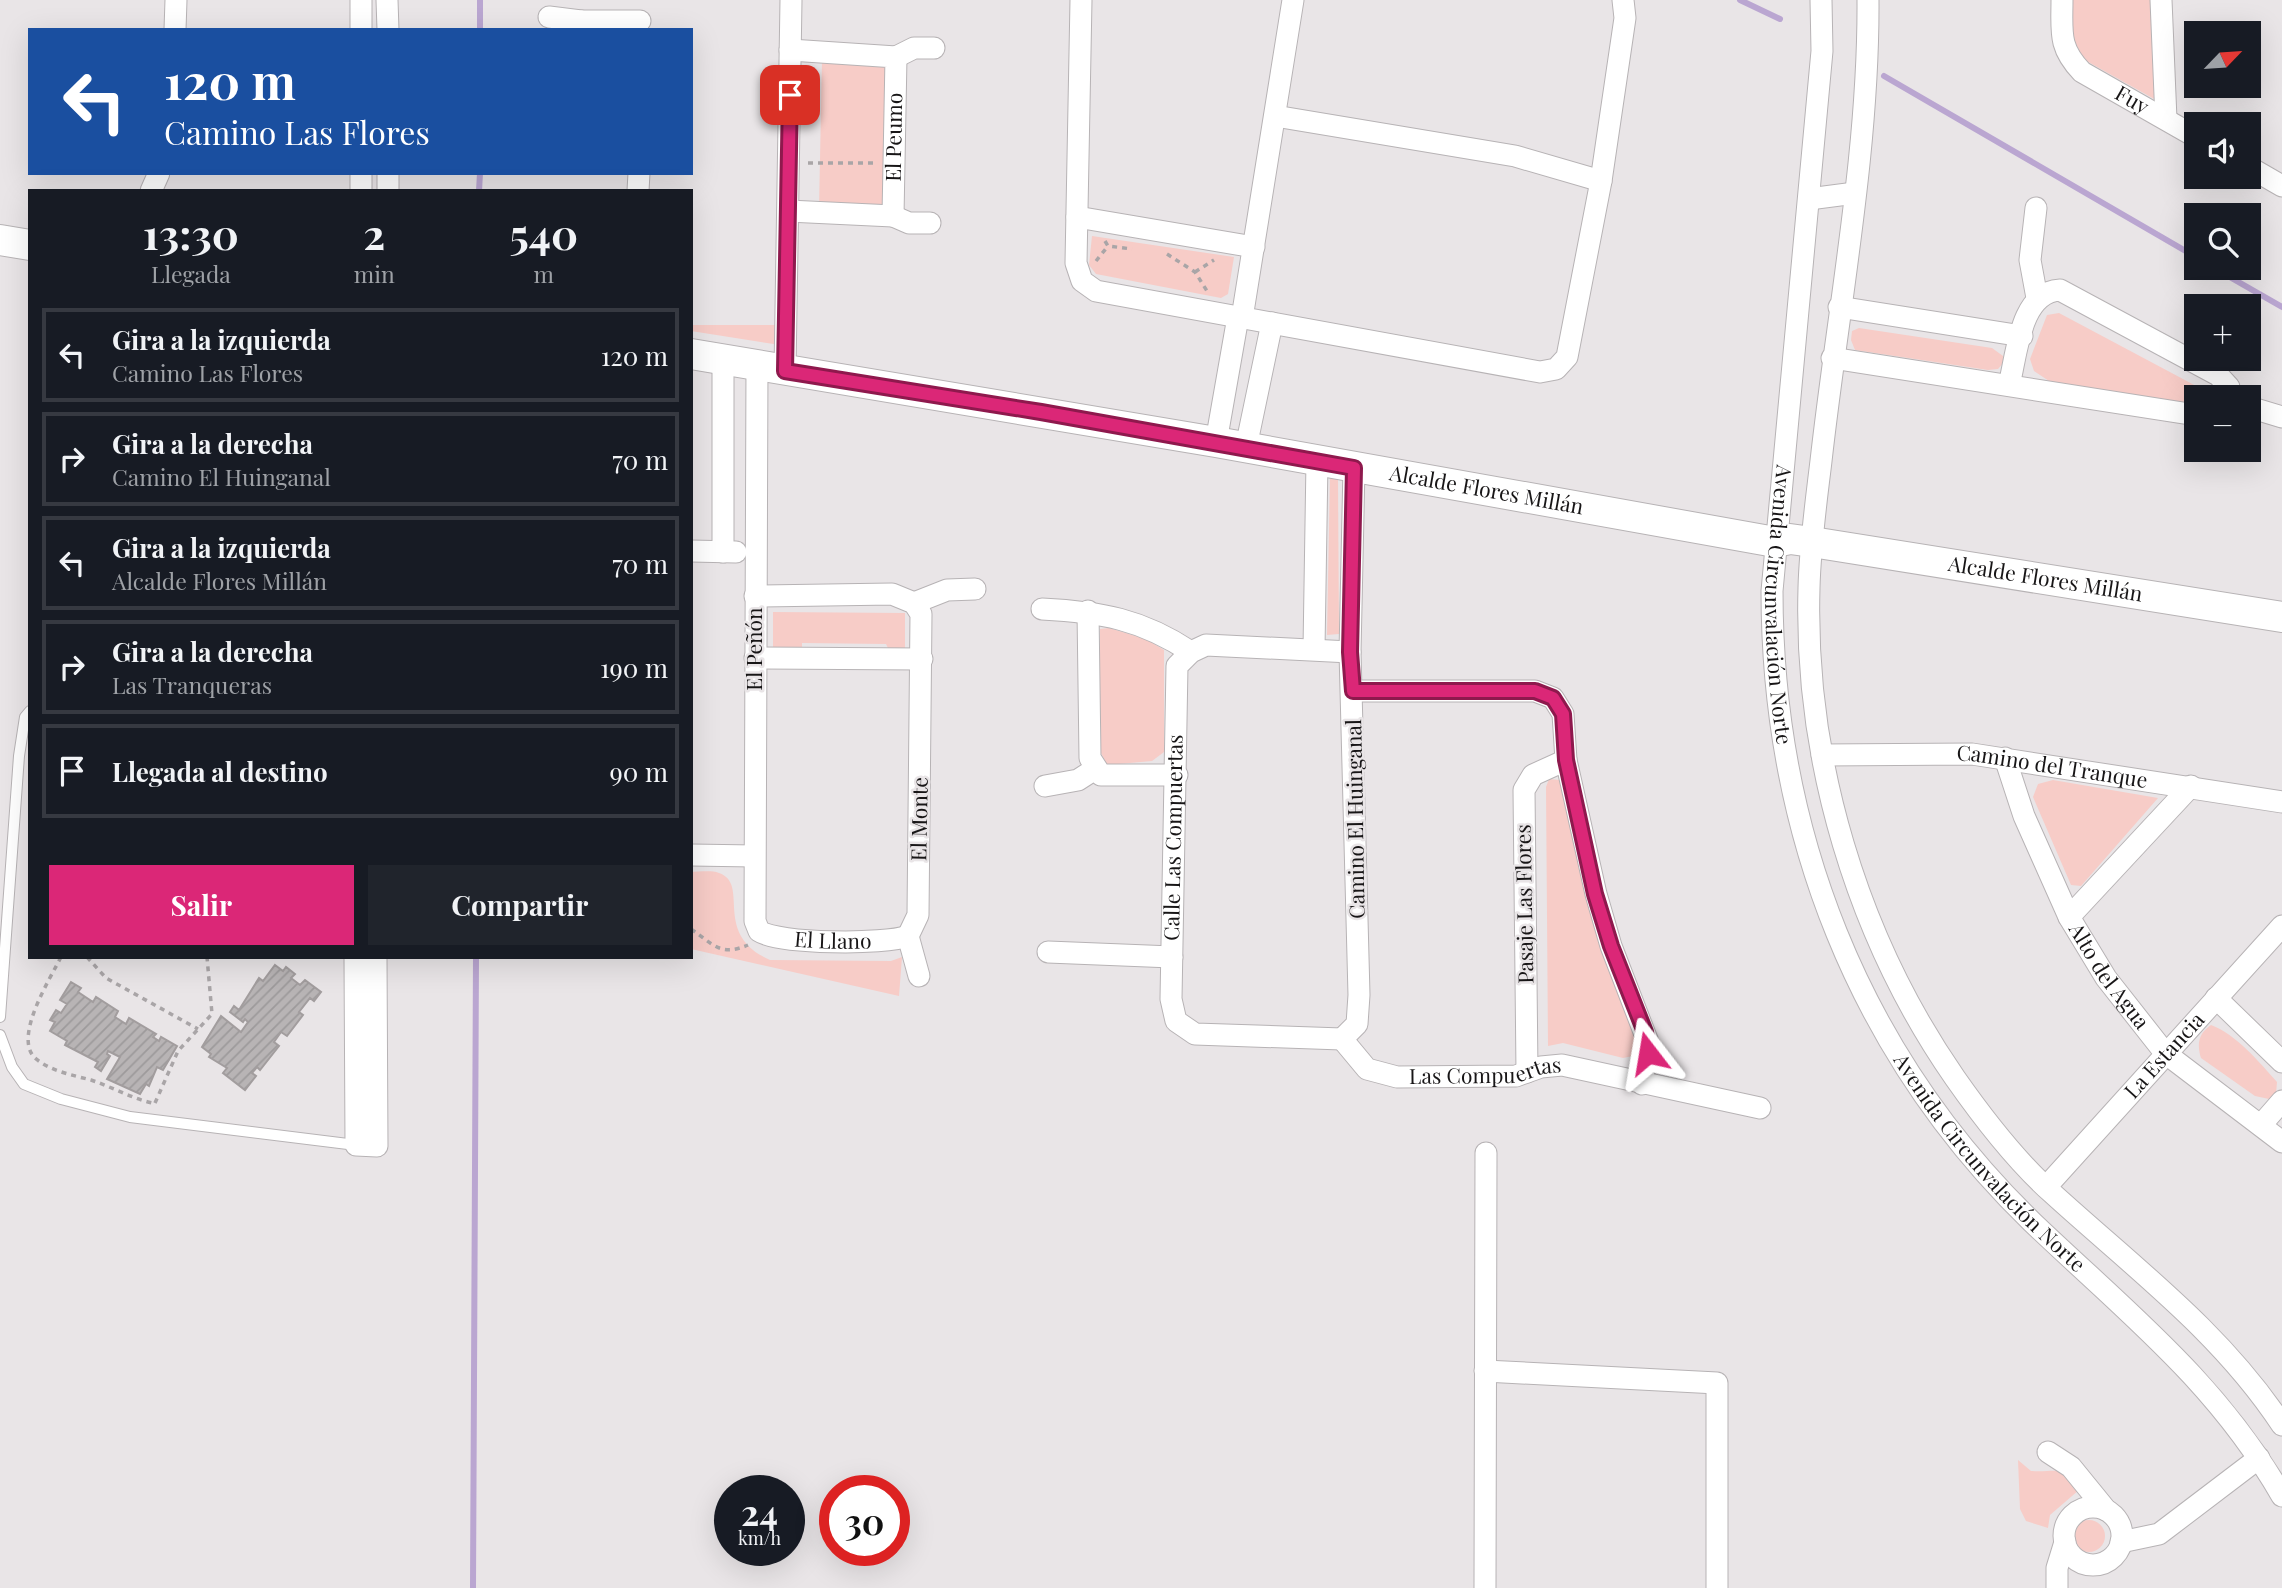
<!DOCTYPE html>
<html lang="es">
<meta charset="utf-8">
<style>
:root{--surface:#171b24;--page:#20242c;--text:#f1f3f6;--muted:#9ea1a6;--line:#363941;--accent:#db2777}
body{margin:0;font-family:"Playfair Display",serif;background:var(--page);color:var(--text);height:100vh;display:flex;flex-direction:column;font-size:26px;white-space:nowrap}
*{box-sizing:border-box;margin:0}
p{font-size:23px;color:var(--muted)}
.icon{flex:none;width:38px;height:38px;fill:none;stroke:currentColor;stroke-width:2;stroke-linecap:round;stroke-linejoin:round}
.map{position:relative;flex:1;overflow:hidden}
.side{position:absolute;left:28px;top:189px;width:665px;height:770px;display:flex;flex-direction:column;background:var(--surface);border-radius:0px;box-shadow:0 7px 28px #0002}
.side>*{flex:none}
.guide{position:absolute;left:28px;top:28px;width:665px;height:147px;border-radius:0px;box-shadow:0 7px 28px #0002;background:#1a4fa0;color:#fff;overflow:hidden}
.needle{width:46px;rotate:65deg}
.buttons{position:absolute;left:2184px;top:21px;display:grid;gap:14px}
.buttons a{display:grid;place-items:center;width:77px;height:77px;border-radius:0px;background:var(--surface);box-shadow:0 7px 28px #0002;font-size:35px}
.speed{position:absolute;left:714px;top:1475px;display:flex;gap:14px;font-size:35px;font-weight:700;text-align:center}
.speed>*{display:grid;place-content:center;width:91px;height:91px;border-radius:50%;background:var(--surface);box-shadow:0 7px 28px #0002;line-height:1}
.speed small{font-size:18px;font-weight:400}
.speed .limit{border:10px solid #d22;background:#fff;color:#111}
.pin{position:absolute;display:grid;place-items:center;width:60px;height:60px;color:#fff;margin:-30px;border-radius:14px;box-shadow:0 4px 10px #0006}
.me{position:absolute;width:77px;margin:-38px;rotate:346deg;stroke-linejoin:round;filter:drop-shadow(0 0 5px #0008)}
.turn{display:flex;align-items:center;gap:24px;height:147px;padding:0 21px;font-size:32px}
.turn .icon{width:91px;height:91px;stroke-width:2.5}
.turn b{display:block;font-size:49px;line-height:60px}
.eta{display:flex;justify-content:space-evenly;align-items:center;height:119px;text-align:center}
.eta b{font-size:42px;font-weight:700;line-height:49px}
.button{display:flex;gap:14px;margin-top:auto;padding:14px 21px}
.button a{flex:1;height:80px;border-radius:0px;background:var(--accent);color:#fff;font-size:28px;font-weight:700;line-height:80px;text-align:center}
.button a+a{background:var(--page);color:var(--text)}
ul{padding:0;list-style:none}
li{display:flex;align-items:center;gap:21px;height:94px;margin:0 14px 10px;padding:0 7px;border:4px solid var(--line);border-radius:0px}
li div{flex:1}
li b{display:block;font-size:26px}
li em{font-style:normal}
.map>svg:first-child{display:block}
</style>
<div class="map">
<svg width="2282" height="1588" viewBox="0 0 2282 1588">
<defs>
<pattern id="building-hatch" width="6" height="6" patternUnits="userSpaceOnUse" patternTransform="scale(1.75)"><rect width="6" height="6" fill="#b8b4b5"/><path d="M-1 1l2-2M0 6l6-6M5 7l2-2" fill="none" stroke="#9d9a9b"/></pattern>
</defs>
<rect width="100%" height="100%" fill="#e9e5e7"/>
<g fill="#f7ccc7">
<polygon points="2072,0 2152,0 2156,100 2083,59 2073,48"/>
<polygon points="822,59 891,61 888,211 819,209"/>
<polygon points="1092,236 1234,257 1228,294 1221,298 1096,274 1089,265"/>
<polygon points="2059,313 2198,387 2210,397 2196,397 2196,407 2052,383 2034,371 2030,359 2047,315"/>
<polygon points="691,325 780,325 780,345 691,331"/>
<polygon points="1859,328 1992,348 2003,356 2004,362 1998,369 1988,370 1855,350 1851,340 1852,331"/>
<polygon points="1330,476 1338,478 1339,634 1327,635"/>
<polygon points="773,612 905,613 905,651 889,650 886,644 802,643 802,649 773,649"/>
<polygon points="1109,628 1146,639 1164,650 1164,752 1152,761 1107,765 1100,751 1100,629"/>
<polygon points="1549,779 1560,780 1638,1046 1633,1056 1623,1058 1563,1043 1548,1046 1546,787"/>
<polygon points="2053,780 2158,798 2081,886 2071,885 2033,797 2038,784"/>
<path d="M691,872C699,872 711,870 719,873C751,884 711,934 770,960L891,961L902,957L899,996L691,949Z"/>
<path d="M2211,1025C2236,1034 2260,1063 2277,1082L2276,1094L2269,1099L2255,1096L2201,1058C2197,1044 2198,1034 2211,1025Z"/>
<path d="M2018,1460L2031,1471C2057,1473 2062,1463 2079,1490L2050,1515L2048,1528L2026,1521L2020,1509Z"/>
<circle cx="2089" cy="1536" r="16"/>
</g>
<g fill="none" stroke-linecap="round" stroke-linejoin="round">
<g stroke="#baa6d1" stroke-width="6">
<polyline points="1740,0 1780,19"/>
<polyline points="480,30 480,0"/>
<polyline points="1884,76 2196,257"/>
<polyline points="479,191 480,173"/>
<polyline points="2214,268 2282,307"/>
<polyline points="473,1588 476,957"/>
</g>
</g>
<g fill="url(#building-hatch)" stroke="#a29d9e" stroke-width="2">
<polygon points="275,965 283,971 286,967 295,974 291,978 300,985 305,980 321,992 314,1001 310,998 299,1012 303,1015 287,1036 281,1032 274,1042 279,1046 260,1070 257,1067 252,1073 256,1076 245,1090 223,1073 227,1068 209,1057 211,1054 202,1047 221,1016 241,1032 248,1022 245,1019 243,1022 230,1012 234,1006 239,1010 259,978 263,981"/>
<polygon points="71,982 81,988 78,992 93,1002 96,997 118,1011 115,1017 126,1024 129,1018 156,1034 153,1037 159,1041 161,1037 177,1046 163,1070 157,1067 149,1086 146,1084 140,1094 107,1079 120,1057 108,1051 107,1054 110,1056 101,1071 95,1067 98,1062 65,1045 67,1041 50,1031 55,1022 50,1020 56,1010 61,1013 67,1004 60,1000"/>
</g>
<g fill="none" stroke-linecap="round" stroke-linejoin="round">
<g stroke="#b7b3b5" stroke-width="12">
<g id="lane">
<polyline points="0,1017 19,756 25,717 30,711"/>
<polyline points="0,1035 12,1067 24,1084 61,1099 130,1117 356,1145"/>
</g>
</g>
<g stroke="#b7b3b5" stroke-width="23">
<g id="street">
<polyline points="361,0 361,30"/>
<polyline points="387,0 388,30"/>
<polyline points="1081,0 1076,263 1082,281 1096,291 1540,372 1556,369 1567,357 1601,181 1625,18 1623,0"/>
<path id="s1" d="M1821,0L1822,51L1772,591C1772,831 1858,1053 2032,1222C2125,1311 2216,1381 2282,1496"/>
<path d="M1868,0C1869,152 1838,309 1821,461C1816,503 1810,545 1809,588C1804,759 1857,937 1955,1078C1983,1118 2015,1160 2052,1193C2133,1267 2221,1332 2282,1425"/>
<path id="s2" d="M2062,0C2062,32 2058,47 2082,72L2196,137"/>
<polyline points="2161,0 2166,119"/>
<polyline points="549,17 581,21"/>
<polyline points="175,30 176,0"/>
<polyline points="581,30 581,21 640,21"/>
<polyline points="896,57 914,48 934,48"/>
<polyline points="1275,116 1515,156 1601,181"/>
<polyline points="2249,167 2282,186"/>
<polyline points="361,173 361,191"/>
<polyline points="388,173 388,191"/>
<polyline points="151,191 159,173"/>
<polyline points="638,191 639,173"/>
<polyline points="1809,199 1855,193"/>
<polyline points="2036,208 2030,260 2037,298"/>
<path id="s3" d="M788,211L893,216L896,57L790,50"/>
<polyline points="893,216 909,223 930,223"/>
<polyline points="1077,217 1254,247"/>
<polyline points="1839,307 2022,336"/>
<polyline points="1242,318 1293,0"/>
<polyline points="1832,358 2196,415"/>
<polyline points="723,359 723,552"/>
<path id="s4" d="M757,365L755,921L759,931C778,944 885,945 908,936"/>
<polyline points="785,371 791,0"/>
<path d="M2009,385C2017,354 2020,292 2060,290L2218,375L2229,387L2230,397"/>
<polyline points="2249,407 2282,417"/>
<polyline points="1216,442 1238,317"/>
<polyline points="1246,447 1272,323"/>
<polyline points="691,551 736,552"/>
<polyline points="755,596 892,594 914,603 921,614 918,915 908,936"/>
<polyline points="914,603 947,590 975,589"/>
<path d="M1042,609C1101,612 1141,619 1191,652"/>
<polyline points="1088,611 1090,758 1101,775 1177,775"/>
<polyline points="1314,649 1317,461"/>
<polyline points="755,658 922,659"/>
<polyline points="1353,691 1535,691 1553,698 1563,714 1566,760 1596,894 1611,946 1648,1042 1642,1084"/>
<path id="s5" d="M1822,755L1972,754L2282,802"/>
<path id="s6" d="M2005,758L2024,816L2069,917L2106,978L2165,1053L2282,1142"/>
<polyline points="1045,786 1078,780 1095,769"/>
<polyline points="691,855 754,856"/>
<polyline points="2069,917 2191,786"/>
<polyline points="908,936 919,976"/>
<polyline points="1048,952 1172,957"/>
<polyline points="355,957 356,1145 377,1146 376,957"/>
<polyline points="2216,998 2282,1062"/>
<path id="s7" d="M1342,1039L1195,1034L1176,1021L1171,999L1177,666L1191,652L1206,645L1350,652"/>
<polyline points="1342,1039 1357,1024 1359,995 1350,652 1354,468"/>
<path id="s8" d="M1342,1039L1367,1069L1397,1077L1516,1076L1541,1067L1562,1065L1760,1108"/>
<polyline points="1527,1072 1524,790 1533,775 1566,760"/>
<polyline points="2261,1125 2282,1101"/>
<path id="s9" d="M2046,1187L2282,926"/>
<polyline points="1485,1371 1717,1383 1717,1588"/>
<polyline points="2048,1452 2071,1467 2106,1510"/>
<circle cx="2093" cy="1536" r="29"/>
<polyline points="2121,1542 2159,1534 2259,1458"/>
<polyline points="1485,1588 1486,1153"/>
<polyline points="2057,1588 2057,1568 2065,1542"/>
</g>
</g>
<g stroke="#b7b3b5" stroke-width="32">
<g id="secondary">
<polyline points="0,240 30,245"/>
<path id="s10" d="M691,354L1216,442L1775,542L1790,539L1812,542L2282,617"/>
</g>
</g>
<g stroke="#a9a5a7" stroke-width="3.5" stroke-dasharray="5 5" stroke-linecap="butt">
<polyline points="808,163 874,163"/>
<polyline points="1105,241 1108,246 1132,249"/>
<polyline points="1167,254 1195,272 1207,291"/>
<polyline points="1096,261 1108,246"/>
<polyline points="1195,272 1214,260"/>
<path d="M691,929C713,944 720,957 748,945"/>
<path d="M61,957C50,979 13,1037 35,1058C50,1071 72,1075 91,1080C112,1087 131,1098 152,1103"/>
<polyline points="87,957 106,978 198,1029"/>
<polyline points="155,1103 178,1051 212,1014 207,957"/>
</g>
<use href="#lane" stroke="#fff" stroke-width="10"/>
<use href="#street" stroke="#fff" stroke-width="21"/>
<use href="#secondary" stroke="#fff" stroke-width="30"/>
</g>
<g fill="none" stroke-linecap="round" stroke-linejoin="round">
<g stroke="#8e194d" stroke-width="18">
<polyline id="route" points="790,95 785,371 1041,412 1354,468 1350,652 1353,691 1535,691 1553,698 1563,714 1566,760 1595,894 1611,946 1645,1032 1648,1053"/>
</g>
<use href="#route" stroke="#db2777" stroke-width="12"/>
</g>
<g text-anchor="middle" stroke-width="5" stroke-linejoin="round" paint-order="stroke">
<g font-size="21" fill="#181617" stroke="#e9e5e7">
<text dy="7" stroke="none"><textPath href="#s2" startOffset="135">Fuy</textPath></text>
<text dy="7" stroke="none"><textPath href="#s3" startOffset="184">El Peumo</textPath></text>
<text dy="7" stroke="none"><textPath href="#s10" startOffset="807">Alcalde Flores Millán</textPath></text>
<text dy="7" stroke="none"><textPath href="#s10" startOffset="1374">Alcalde Flores Millán</textPath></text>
<text dy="7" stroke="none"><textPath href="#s1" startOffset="607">Avenida Circunvalación Norte</textPath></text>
<text transform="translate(755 649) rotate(-90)" y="7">El Peñón</text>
<text dy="7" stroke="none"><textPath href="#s5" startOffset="231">Camino del Tranque</textPath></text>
<text transform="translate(920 819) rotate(-89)" y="7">El Monte</text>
<text transform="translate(1356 819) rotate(-91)" y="7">Camino El Huinganal</text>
<text dy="7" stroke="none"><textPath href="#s7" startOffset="354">Calle Las Compuertas</textPath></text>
<text transform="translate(1525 904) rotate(-91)" y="7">Pasaje Las Flores</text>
<text dy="7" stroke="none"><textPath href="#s4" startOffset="642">El Llano</textPath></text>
<text dy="7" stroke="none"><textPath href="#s6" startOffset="243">Alto del Agua</textPath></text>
<text dy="7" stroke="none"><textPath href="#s9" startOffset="177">La Estancia</textPath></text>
<text dy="7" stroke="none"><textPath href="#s8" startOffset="159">Las Compuertas</textPath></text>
<text dy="7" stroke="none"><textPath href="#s1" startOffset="1222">Avenida Circunvalación Norte</textPath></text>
</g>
</g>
</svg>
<div class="buttons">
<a><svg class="needle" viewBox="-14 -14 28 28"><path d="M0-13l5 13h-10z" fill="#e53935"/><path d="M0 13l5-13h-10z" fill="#9ea1a6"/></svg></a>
<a><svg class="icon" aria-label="sound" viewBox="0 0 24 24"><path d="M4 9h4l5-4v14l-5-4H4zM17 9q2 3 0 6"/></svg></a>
<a><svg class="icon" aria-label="search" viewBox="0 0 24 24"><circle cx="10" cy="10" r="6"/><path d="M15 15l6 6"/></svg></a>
<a>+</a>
<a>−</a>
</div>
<div class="speed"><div>24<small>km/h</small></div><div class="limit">30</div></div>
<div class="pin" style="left:790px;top:95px;background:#d93025"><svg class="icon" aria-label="arrive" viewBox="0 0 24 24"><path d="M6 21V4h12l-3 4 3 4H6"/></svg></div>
<svg class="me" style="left:1648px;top:1053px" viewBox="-20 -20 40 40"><path d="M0-17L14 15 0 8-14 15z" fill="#db2777" stroke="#fff" stroke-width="4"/></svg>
<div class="guide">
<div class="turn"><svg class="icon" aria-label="left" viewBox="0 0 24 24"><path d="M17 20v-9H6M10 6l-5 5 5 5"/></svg><div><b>120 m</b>Camino Las Flores</div></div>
</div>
<section class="side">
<div class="eta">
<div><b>13:30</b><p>Llegada</p></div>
<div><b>2</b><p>min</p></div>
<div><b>540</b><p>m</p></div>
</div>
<ul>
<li><svg class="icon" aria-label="left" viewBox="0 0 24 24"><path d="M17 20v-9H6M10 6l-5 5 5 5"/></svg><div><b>Gira a la izquierda</b><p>Camino Las Flores</p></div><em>120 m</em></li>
<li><svg class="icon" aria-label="right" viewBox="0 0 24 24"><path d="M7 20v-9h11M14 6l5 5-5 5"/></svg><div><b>Gira a la derecha</b><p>Camino El Huinganal</p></div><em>70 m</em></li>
<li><svg class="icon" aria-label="left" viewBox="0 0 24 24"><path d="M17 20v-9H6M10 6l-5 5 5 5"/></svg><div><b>Gira a la izquierda</b><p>Alcalde Flores Millán</p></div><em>70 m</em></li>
<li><svg class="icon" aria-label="right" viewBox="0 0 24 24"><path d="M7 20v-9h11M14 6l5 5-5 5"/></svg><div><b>Gira a la derecha</b><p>Las Tranqueras</p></div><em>190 m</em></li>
<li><svg class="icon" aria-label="arrive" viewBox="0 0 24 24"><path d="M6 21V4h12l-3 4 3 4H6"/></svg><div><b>Llegada al destino</b></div><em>90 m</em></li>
</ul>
<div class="button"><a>Salir</a><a>Compartir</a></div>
</section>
</div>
